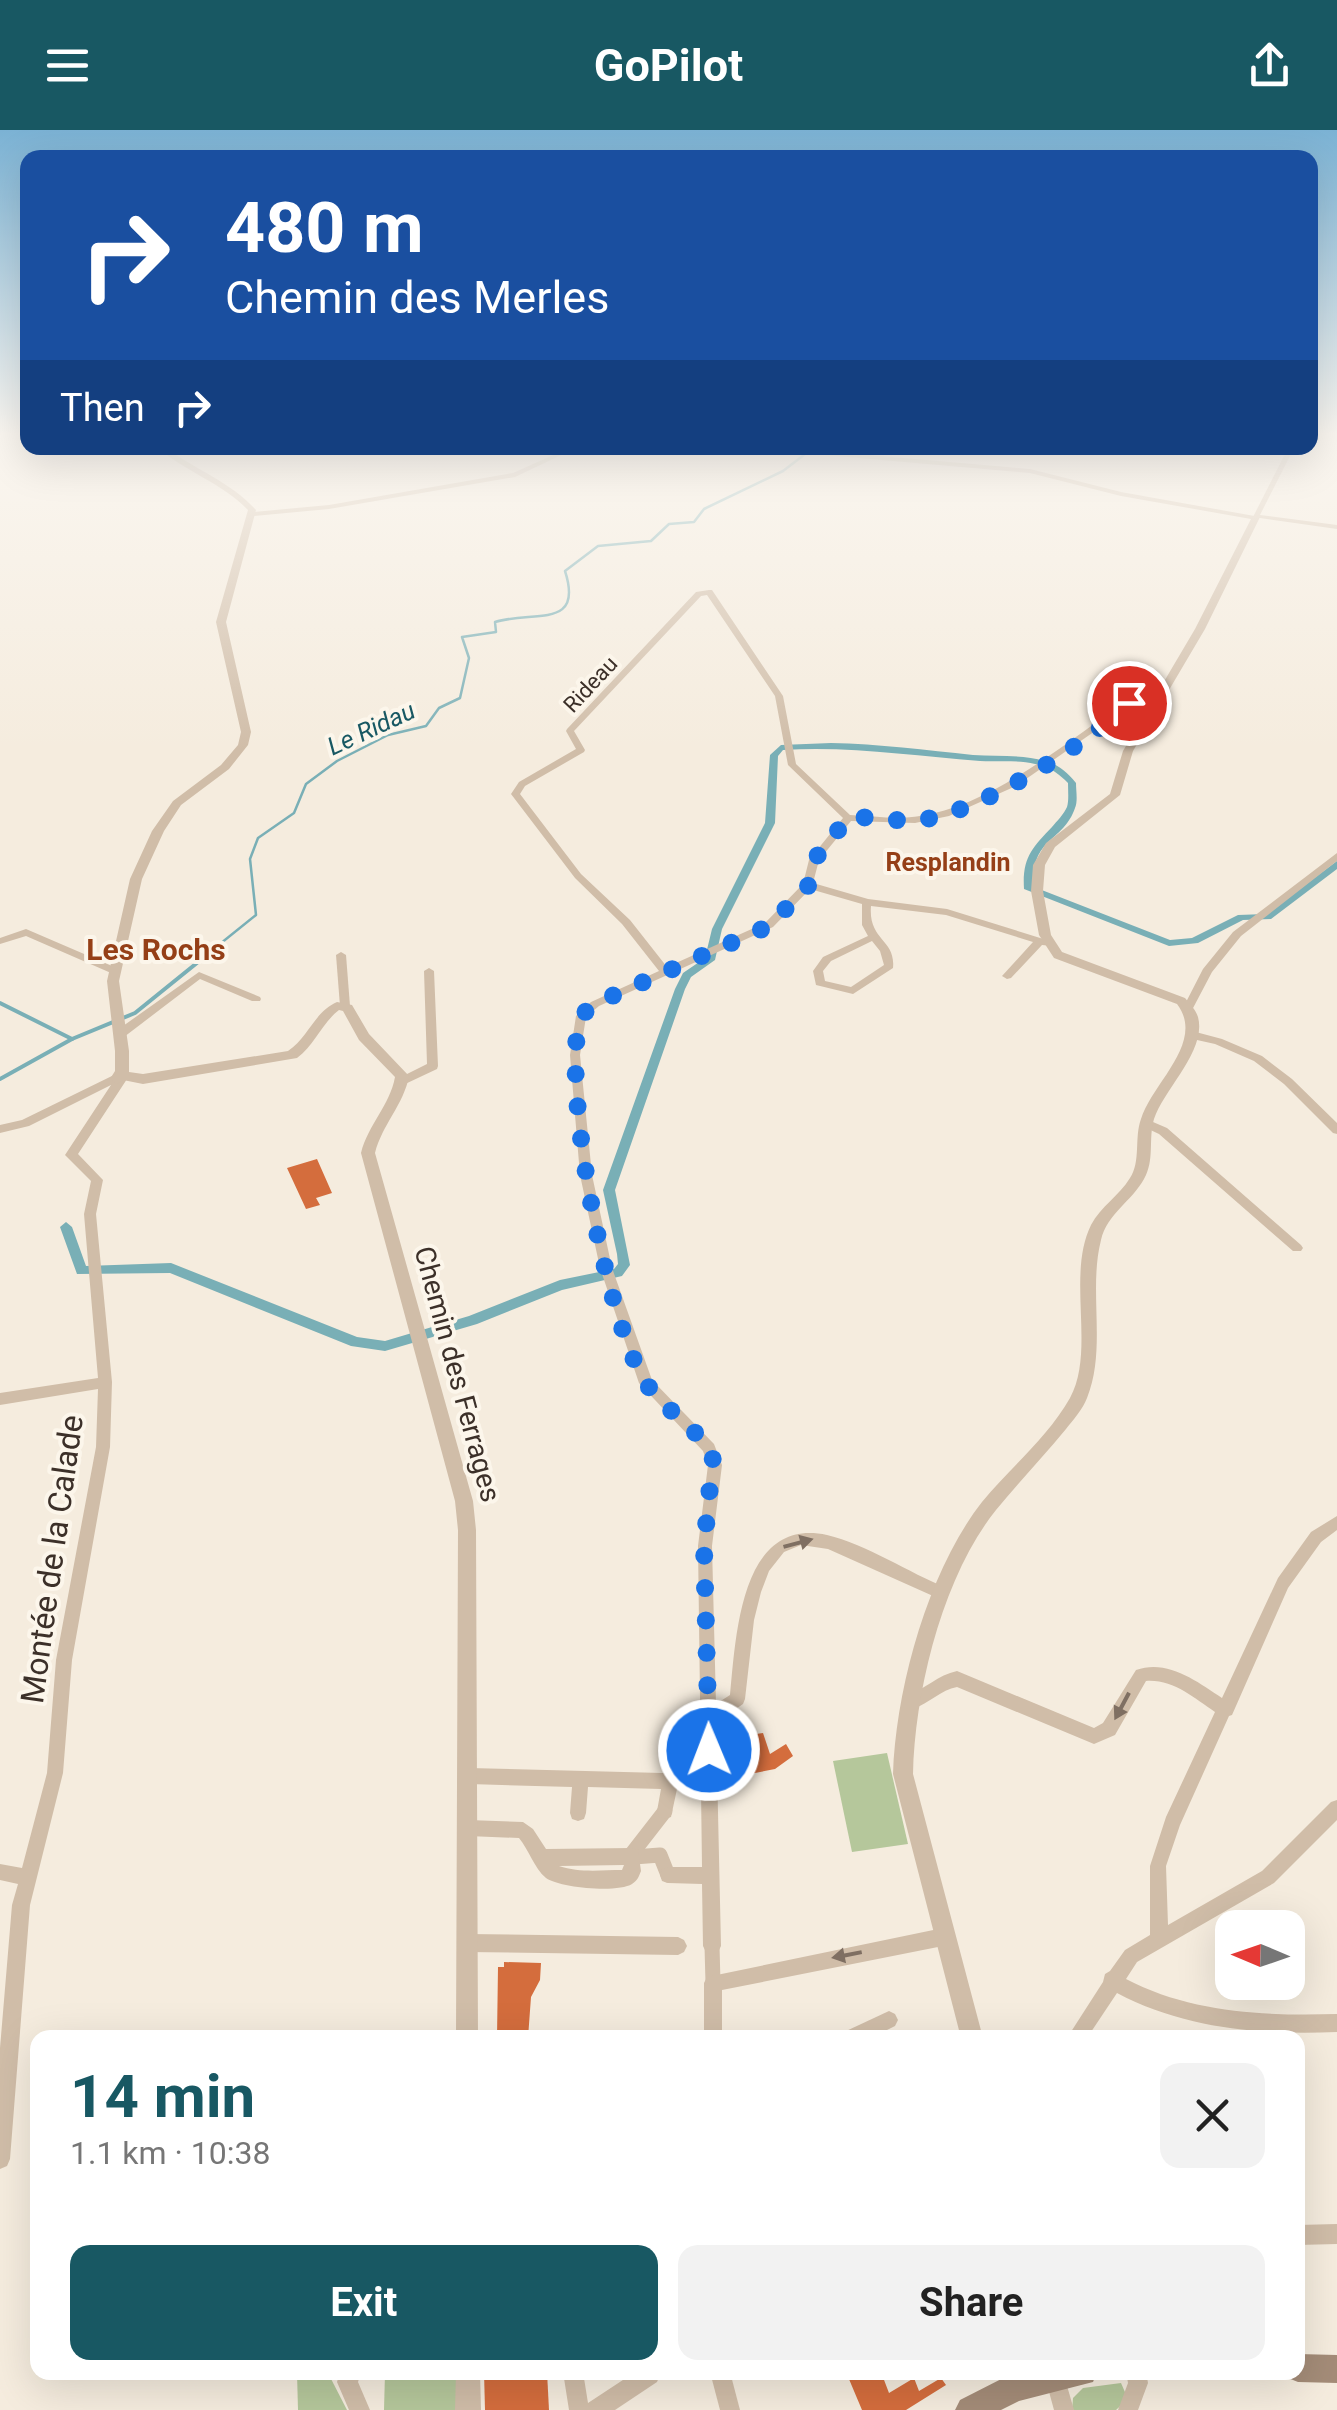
<!DOCTYPE html>
<meta charset="utf-8">
<style>
:root{--surface:#fff;--page:#f2f2f2;--text:#222;--muted:#767676;--accent:#185863}
body{margin:0;font-family:Roboto,sans-serif;background:var(--page);color:var(--text);height:100vh;display:flex;flex-direction:column;font-size:38px;white-space:nowrap}
*{box-sizing:border-box;margin:0}
p{font-size:32px;color:var(--muted)}
.icon{flex:none;width:55px;height:55px;fill:none;stroke:currentColor;stroke-width:2;stroke-linecap:round;stroke-linejoin:round}
.map{position:relative;flex:1;overflow:hidden}
.side{position:absolute;left:30px;top:1900px;width:1275px;height:350px;display:flex;flex-direction:column;background:var(--surface);border-radius:20px;box-shadow:0 10px 40px #0002}
.side>*{flex:none}
.hud{position:absolute;left:20px;top:20px;width:1298px;height:305px;border-radius:20px;box-shadow:0 10px 40px #0002;background:#1a4fa0;color:#fff;overflow:hidden}
.needle{width:65px;rotate:272deg}
.buttons{position:absolute;left:1215px;top:1780px;display:grid;gap:20px}
.buttons a{display:grid;place-items:center;width:90px;height:90px;border-radius:20px;background:var(--surface);box-shadow:0 10px 40px #0002;font-size:50px}
.pin{position:absolute;display:grid;place-items:center;width:85px;height:85px;color:#fff;margin:-42px;border:5px solid #fff;border-radius:50%;box-shadow:0 2px 10px #0007}
.me{position:absolute;width:110px;margin:-55px;rotate:359deg;stroke-linejoin:round;filter:drop-shadow(0 0 8px #0008)}
.turn{display:flex;align-items:center;gap:35px;height:210px;padding:0 40px;font-size:45px}
.turn .icon{width:130px;height:130px;stroke-width:2.5}
.turn b{display:block;font-size:70px;line-height:85px}
.then{display:flex;align-items:center;height:95px;padding:0 40px;background:#0003;gap:20px;font-size:38px}
.round{display:grid;place-items:center;flex:none;width:105px;height:105px;border-radius:20px;background:var(--page)}
.head{display:flex;align-items:center;justify-content:space-between;height:170px;padding:0 40px}
h1{font-size:60px;font-weight:700;line-height:75px;color:var(--accent)}
.primary-button{display:flex;gap:20px;margin-top:auto;padding:20px 40px}
.primary-button a{flex:1;height:115px;border-radius:20px;background:var(--accent);color:#fff;font-size:40px;font-weight:700;line-height:115px;text-align:center}
.primary-button a+a{background:var(--page);color:var(--text)}
header{display:flex;justify-content:space-between;align-items:center;height:130px;padding:0 40px;background:var(--accent);color:#fff;font-size:45px;font-weight:700}
.map>svg:first-child{display:block}
</style>
<header><svg class="icon" aria-label="menu" viewBox="0 0 24 24"><path d="M4 6h16M4 12h16M4 18h16"/></svg>GoPilot<svg class="icon" aria-label="share" viewBox="0 0 24 24"><path d="M12 15V3M7 8l5-5 5 5M5 13v7h14v-7"/></svg></header>
<div class="map">
<svg width="1337" height="2280" viewBox="0 0 1337 2280">
<rect width="100%" height="100%" fill="#f5ecde"/>
<g fill="#b5c79b">
<polygon points="887,1623 908,1714 852,1722 833,1631"/>
<polygon points="297,2243 328,2243 347,2280 298,2280"/>
<polygon points="385,2243 457,2243 457,2280 384,2280"/>
<polygon points="1121,2253 1128,2269 1116,2280 1072,2280 1073,2268 1083,2258"/>
</g>
<g fill="none" stroke-linecap="round" stroke-linejoin="round">
<path stroke="#79afb6" stroke-width="2.5" d="M205,826L256,785L250,729L258,708L294,683L306,654L337,631L388,605L426,596L439,578L460,568L469,528L462,507L496,502L495,492C533,480 584,500 565,441L598,416L651,411L669,394L694,392L704,379L783,341L813,318"/>
<g stroke="#79afb6" stroke-width="4">
<polyline points="0,873 72,909"/>
<polyline points="0,949 72,909 135,883 208,824"/>
</g>
<path fill="#79afb6" fill-rule="evenodd" d="M831,613C879,614 926,620 973,625C997,627 1022,624 1045,631C1059,635 1067,642 1076,653C1076,661 1078,671 1075,678C1063,713 1030,707 1034,757L1170,810L1192,808L1238,785L1266,784L1337,731V739L1271,789L1243,790L1198,813L1169,816L1024,759C1022,728 1032,718 1052,697C1057,691 1064,684 1067,677C1069,671 1068,661 1068,653C1060,645 1053,639 1042,636C1022,629 1000,632 980,631C913,626 851,616 783,620L778,626L775,693L722,799L715,830L691,847L685,859L615,1060L630,1135L622,1146L562,1160L477,1194L385,1221L351,1216L170,1143L77,1144L60,1097L66,1092L72,1097L86,1136L171,1133L357,1207L385,1211L469,1186L560,1150L614,1139L618,1134L617,1124L603,1060L675,859L683,843L705,828L712,799L765,693L770,625L781,615Z"/>
</g>
<g fill="#d46d3d">
<polygon points="317,1029 332,1063 316,1068 320,1075 306,1079 287,1038"/>
<polygon points="763,1603 770,1624 786,1614 793,1626 775,1639 750,1644 742,1606"/>
<polygon points="504,1832 541,1833 540,1850 531,1867 528,1908 497,1908 498,1837 504,1837"/>
<polygon points="484,2242 547,2242 549,2280 485,2280"/>
<polygon points="846,2242 881,2242 889,2263 914,2248 919,2261 941,2248 946,2255 906,2280 862,2280"/>
</g>
<g fill="none" stroke-linecap="round" stroke-linejoin="round">
<g stroke="#d0bda8" stroke-width="15">
<polyline points="630,1726 665,1681"/>
<polyline points="634,1727 660,1725 668,1745"/>
<polyline points="712,1816 713,1853"/>
</g>
<g fill="#d0bda8" fill-rule="evenodd">
<polygon points="569,318 576,318 515,347 329,379 253,386 250,384 253,382 329,375 513,343"/>
<polygon points="1288,318 1294,318 1260,385 1337,395 1337,399 1253,387"/>
<path d="M709,460H712L783,566L796,634L850,685C873,686 898,690 920,686C991,676 1067,612 1126,571L1140,572L1138,587L1148,595L1141,597L1131,590L1132,576H1131L1016,656L949,686L915,693L851,691L819,730L813,753L868,769L947,779L1053,812V816L1042,815L1011,848L1007,849L1002,846L1033,812L946,785L871,776C868,811 896,809 893,838L853,864L816,855L813,841L823,827L868,806L862,795V774L810,759L773,797L599,876L586,887L580,925L592,1045L612,1138L652,1250L714,1314L722,1335L712,1416L716,1574L730,1565C736,1507 740,1386 827,1405C866,1414 909,1443 947,1458L949,1463L947,1468L942,1470L828,1419L801,1415L784,1422L769,1441L761,1462L754,1490L745,1569L743,1574L716,1593L721,1816L718,1822L712,1825L706,1822L703,1816L702,1754L668,1753L662,1751L660,1745L662,1739L668,1737H702L701,1660L677,1659L671,1687L665,1689L659,1687L657,1681L661,1659L588,1657L586,1683L584,1689L578,1691L572,1689L570,1683L572,1657L469,1654L463,1652L461,1646L463,1640L469,1638L701,1644L698,1416L708,1335L703,1321L639,1253L600,1138L580,1045L570,925L576,886L591,872L659,841L622,794L575,748L511,664L519,652L576,619L566,601L567,599L696,462ZM707,465L775,566L788,635L843,688L809,730L803,754L765,793L667,837L630,790L581,744L520,664L525,656L584,622L585,620L574,601L701,466ZM872,811L880,821L884,835L851,857L825,851L823,841L831,831Z"/>
<polygon points="1337,723 1337,731 1241,806 1212,842 1192,880 1184,880 1183,878 1203,839 1233,802"/>
<polygon points="26,799 119,839 120,841 115,844 111,843 26,806 0,814 0,808"/>
<polygon points="341,822 346,825 350,876 345,879 340,876 336,825"/>
<polygon points="429,838 434,841 438,936 437,939 403,955 399,954 397,951 399,948 427,934 424,841"/>
<polygon points="199,842 260,867 261,869 260,871 252,871 200,849 124,907 116,907 115,904 116,901"/>
<polygon points="1192,901 1222,909 1262,926 1292,949 1337,993 1337,1004 1333,1003 1284,954 1254,931 1215,914 1188,908 1187,905 1188,902"/>
<polygon points="116,944 125,946 127,949 78,1024 103,1050 96,1084 112,1252 110,1317 72,1530 63,1643 30,1775 10,2029 7,2036 0,2039 0,1918 12,1775 18,1754 0,1750 0,1734 22,1738 47,1643 56,1530 96,1317 98,1259 0,1275 0,1263 98,1248 84,1084 91,1051 65,1025 111,955 29,996 0,1003 0,995 22,990"/>
<polygon points="1146,989 1167,998 1301,1115 1303,1118 1301,1121 1293,1121 1159,1004 1142,996 1140,993"/>
<path d="M1337,1386V1400L1321,1412L1288,1458L1232,1585L1229,1586L1180,1695L1166,1736L1168,1795L1262,1741L1331,1672L1337,1670V1690L1274,1753L1137,1832L1126,1849C1191,1883 1265,1886 1337,1884V1902C1261,1905 1185,1899 1117,1863L1087,1908H1067L1103,1852L1105,1844L1110,1841L1125,1820L1150,1805V1736L1166,1687L1215,1582C1194,1568 1173,1549 1146,1551L1115,1605L1094,1614L957,1557C941,1560 929,1573 913,1579L907,1576L905,1571L907,1566C925,1559 938,1545 957,1541L1094,1598L1103,1593L1136,1540C1168,1529 1196,1551 1222,1568L1278,1448L1311,1402Z"/>
<path d="M468,1690L523,1692L533,1699L546,1719L632,1718L638,1720L641,1741C639,1746 638,1750 632,1754C618,1763 560,1758 546,1748C534,1738 529,1720 519,1708L468,1706L462,1704L460,1698L462,1692ZM624,1735L622,1740C601,1740 579,1743 559,1736Z"/>
<polygon points="943,1798 949,1801 952,1807 949,1813 943,1816 722,1860 722,1908 704,1908 704,1853 707,1847"/>
<polygon points="467,1804 678,1807 684,1810 687,1816 684,1822 678,1825 467,1822 461,1819 458,1813 461,1807"/>
<polygon points="889,1881 895,1884 898,1890 895,1896 871,1908 841,1908 844,1902"/>
<polygon points="1337,2094 1337,2114 1298,2115 1298,2095"/>
<polygon points="340,2242 361,2242 358,2252 370,2280 349,2280 337,2252"/>
<polygon points="563,2242 583,2242 588,2273 629,2246 628,2242 659,2242 660,2245 657,2252 615,2280 569,2280"/>
<polygon points="710,2242 730,2242 740,2280 720,2280"/>
<polygon points="1047,2242 1063,2242 1074,2280 1054,2280 1045,2247"/>
<polygon points="1126,2242 1146,2242 1148,2253 1138,2280 1118,2280 1128,2253"/>
</g>
<g fill="#d0bda8" fill-rule="evenodd">
<path d="M158,318H166C196,340 231,352 256,380L226,492L251,602L248,615L229,639L181,675L164,701L142,749L119,851L129,921V942L143,944L288,921C309,907 314,882 337,872L352,875L369,904L409,946C404,974 382,995 375,1023L473,1371L476,1400L478,1908H456L458,1400L455,1371L361,1023C368,995 390,975 395,947L359,910L343,881L339,880C321,894 315,915 297,928L143,954L123,950L117,954L110,949L115,941V921L107,851L130,749L152,701L173,671L221,635L238,615L241,602L216,492L248,380C222,353 186,342 158,318Z"/>
<path d="M764,318H789L1030,339L1121,362L1260,387L1205,499L1133,621L1120,665L1055,717L1045,735L1043,761L1051,805L1062,822L1185,868C1190,874 1196,880 1198,887C1207,920 1164,959 1154,989C1148,1009 1155,1030 1144,1049C1132,1071 1107,1084 1101,1110C1088,1161 1107,1218 1087,1268C1083,1279 1073,1290 1066,1299C1043,1327 1019,1352 996,1380C943,1446 915,1560 913,1644L983,1908H961L893,1644C896,1558 928,1441 982,1372C1010,1338 1048,1307 1070,1268C1096,1220 1066,1146 1091,1095C1101,1076 1119,1066 1130,1048C1141,1031 1134,1008 1141,989C1152,953 1206,912 1177,874L1054,828L1039,805L1031,761L1033,735L1046,713L1110,664L1123,621L1195,499L1251,389L1121,366L1030,343L768,320Z"/>
<polygon points="456,2242 480,2242 481,2280 455,2280"/>
</g>
<g fill="#a48c78" fill-rule="evenodd">
<polygon points="1298,2224 1337,2225 1337,2253 1298,2252 1288,2248 1285,2242 1298,2242"/>
<polygon points="1015,2242 1097,2242 1093,2252 1019,2271 1001,2280 955,2280 960,2270"/>
</g>
</g>
<defs><path id="oneway-solid" d="M-6-.8H1V-3.2L6.5 0L1 3.2V.8H-6Z" transform="scale(2.5)"/></defs>
<g fill="#7f6f62">
<use href="#oneway-solid" transform="translate(798 1413) rotate(-15)"/>
<use href="#oneway-solid" transform="translate(1122 1576) rotate(118)"/>
<use href="#oneway-solid" transform="translate(847 1825) rotate(169)"/>
</g>
<linearGradient id="sky" x2="0" y2="1"><stop stop-color="#7bb2d4"/><stop offset="0.49" stop-color="#faf6f0"/><stop offset="1" stop-color="#faf6f0" stop-opacity="0"/></linearGradient>
<rect width="1337" height="620" fill="url(#sky)"/>
<g fill="none" stroke-linecap="round" stroke-linejoin="round">
<path stroke="#1a73e8" stroke-width="18" stroke-dasharray="0 32.4" d="M709,1620L704,1416L713,1326C697,1297 664,1280 646,1253C608,1197 559,949 581,886L594,874L769,796L808,756L814,730L848,688C874,685 900,694 926,689C983,680 1088,613 1129,573"/>
</g>
<g text-anchor="middle" stroke-width="8" stroke-linejoin="round" paint-order="stroke">
<g font-size="22" fill="#3c3029" stroke="#fcf6eb">
<text transform="translate(590 554) rotate(-47)" y="8">Rideau</text>
</g>
<g font-size="25" font-style="italic" fill="#185863" stroke="#fcf6eb">
<text transform="translate(371 598) rotate(-25)" y="9">Le Ridau</text>
</g>
<g font-size="25" font-weight="bold" fill="#953f17" stroke="#fcf6eb">
<text x="948" y="741">Resplandin</text>
</g>
<g font-size="28" fill="#3c3029" stroke="#fcf6eb">
<text transform="translate(458 1244) rotate(75)" y="10">Chemin des Ferrages</text>
</g>
<g font-size="30" font-weight="bold" fill="#953f17" stroke="#fcf6eb">
<text x="156" y="830">Les Rochs</text>
</g>
<g font-size="32" fill="#3c3029" stroke="#fcf6eb">
<text transform="translate(52 1429) rotate(-82)" y="11">Montée de la Calade</text>
</g>
</g>
</svg>
<div class="buttons">
<a><svg class="needle" viewBox="-14 -14 28 28"><path d="M0-13l5 13h-10z" fill="#e53935"/><path d="M0 13l5-13h-10z" fill="#767676"/></svg></a>
</div>
<div class="pin" style="left:1129px;top:573px;background:#d93025"><svg class="icon" aria-label="arrive" viewBox="0 0 24 24"><path d="M6 21V4h12l-3 4 3 4H6"/></svg></div>
<svg class="me" style="left:709px;top:1620px" viewBox="-20 -20 40 40"><circle r="17" fill="#1a73e8" stroke="#fff" stroke-width="3"/><path d="M0-11L8 9 0 5-8 9z" fill="#fff"/></svg>
<div class="hud">
<div class="turn"><svg class="icon" aria-label="right" viewBox="0 0 24 24"><path d="M7 20v-9h11M14 6l5 5-5 5"/></svg><div><b>480 m</b>Chemin des Merles</div></div>
<div class="then">Then<svg class="icon" aria-label="right" viewBox="0 0 24 24"><path d="M7 20v-9h11M14 6l5 5-5 5"/></svg></div>
</div>
<section class="side">
<div class="head"><div><h1>14 min</h1><p>1.1 km · 10:38</p></div><a class="round"><svg class="icon" aria-label="close" viewBox="0 0 24 24"><path d="M6 6l12 12M18 6L6 18"/></svg></a></div>
<div class="primary-button"><a>Exit</a><a>Share</a></div>
</section>
</div>
